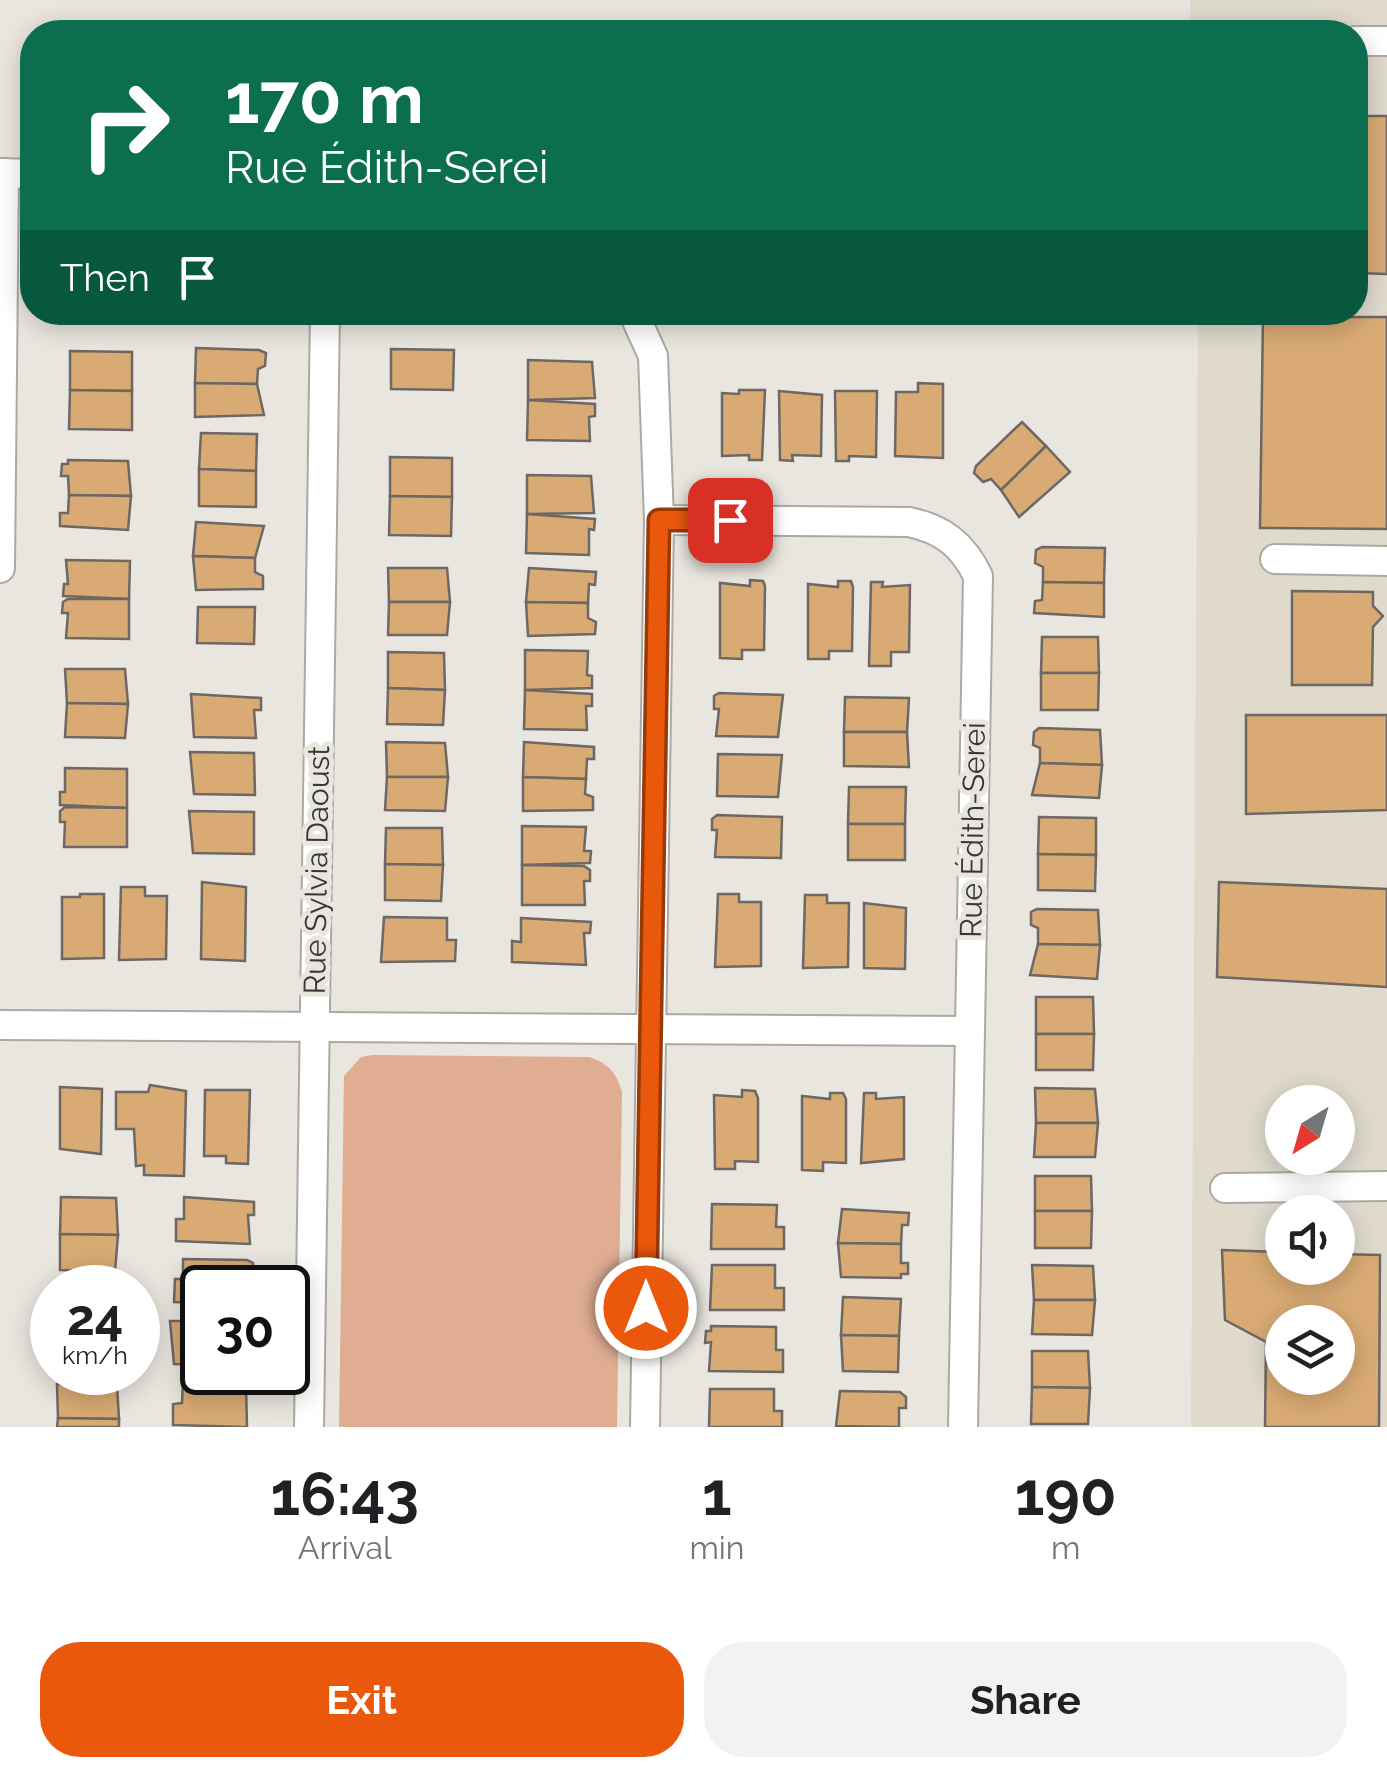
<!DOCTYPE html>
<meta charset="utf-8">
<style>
:root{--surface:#fff;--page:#f2f2f2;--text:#202124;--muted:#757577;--accent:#ea580c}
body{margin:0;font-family:Raleway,sans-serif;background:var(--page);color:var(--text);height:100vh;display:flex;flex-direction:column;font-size:38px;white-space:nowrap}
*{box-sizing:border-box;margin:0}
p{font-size:32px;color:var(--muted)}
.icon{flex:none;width:55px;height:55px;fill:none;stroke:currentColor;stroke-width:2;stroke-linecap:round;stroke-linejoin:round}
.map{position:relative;height:1427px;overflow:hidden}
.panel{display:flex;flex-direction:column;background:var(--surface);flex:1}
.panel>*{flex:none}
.guide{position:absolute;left:20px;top:20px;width:1348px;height:305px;border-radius:40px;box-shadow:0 5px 25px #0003;background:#0b6e4f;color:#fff;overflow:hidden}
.needle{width:65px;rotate:217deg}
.controls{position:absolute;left:1265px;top:1085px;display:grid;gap:20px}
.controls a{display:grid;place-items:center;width:90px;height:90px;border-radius:50%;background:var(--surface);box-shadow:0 5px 25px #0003;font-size:50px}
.speed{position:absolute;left:30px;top:1265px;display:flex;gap:20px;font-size:50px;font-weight:700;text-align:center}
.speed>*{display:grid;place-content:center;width:130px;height:130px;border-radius:50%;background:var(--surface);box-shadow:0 5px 25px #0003;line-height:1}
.speed small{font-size:25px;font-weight:400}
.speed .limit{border:5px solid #111;border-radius:15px;background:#fff;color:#111}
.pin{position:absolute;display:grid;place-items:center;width:85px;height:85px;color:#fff;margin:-42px;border-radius:20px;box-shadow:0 5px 15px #0006}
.me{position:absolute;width:110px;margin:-55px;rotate:0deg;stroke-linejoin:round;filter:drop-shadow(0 0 8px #0008)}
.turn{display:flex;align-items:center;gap:35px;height:210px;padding:0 40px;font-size:45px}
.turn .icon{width:130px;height:130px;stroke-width:2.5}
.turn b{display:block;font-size:70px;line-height:85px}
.then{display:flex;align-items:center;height:95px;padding:0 40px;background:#0003;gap:20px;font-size:38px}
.eta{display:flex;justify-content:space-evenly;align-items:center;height:170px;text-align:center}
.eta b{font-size:60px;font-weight:700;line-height:70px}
.action{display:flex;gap:20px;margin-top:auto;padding:20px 40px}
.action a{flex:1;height:115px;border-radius:40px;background:var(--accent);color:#fff;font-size:40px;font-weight:700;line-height:115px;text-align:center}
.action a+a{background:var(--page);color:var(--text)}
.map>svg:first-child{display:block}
</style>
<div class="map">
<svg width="1387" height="1427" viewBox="0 0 1387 1427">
<rect width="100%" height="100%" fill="#e9e6df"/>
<path fill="#dfdacc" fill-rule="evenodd" d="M1190,0H1387V1427H1191L1198,313L1355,312V32H1191ZM1282,1102H1338V1158H1282ZM1282,1212H1338V1268H1282ZM1282,1322H1338V1378H1282Z"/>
<path fill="#e0ad93" d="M372,1055L589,1057C609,1064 616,1072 622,1092L617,1427H339L344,1076L361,1057Z"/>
<g fill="#d9aa74" stroke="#6d6863" stroke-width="2.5" fill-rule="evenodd">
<polygon points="1355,116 1387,116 1387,274 1355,273"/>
<rect x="215" y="312" width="20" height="10"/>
<polygon points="391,312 453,312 453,323 391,322"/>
<polygon points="1263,317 1387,317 1387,529 1260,528"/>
<polygon points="196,348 259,350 266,353 265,366 258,369 257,384 195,383"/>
<polygon points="391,349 454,350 453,390 391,389"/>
<polygon points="70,351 132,352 132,391 70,390"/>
<polygon points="528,360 592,362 595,398 528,400"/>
<polygon points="195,383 257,384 264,415 195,417"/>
<polygon points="918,383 943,384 943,458 895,456 896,392 918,392"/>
<polygon points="70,390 132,391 132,430 69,429"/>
<polygon points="739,390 765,390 762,460 749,460 749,455 722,456 722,393 739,394"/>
<polygon points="779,391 822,395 821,456 792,455 793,461 780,460"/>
<polygon points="835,391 877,391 876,457 849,456 849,461 836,461"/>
<polygon points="528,400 595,404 595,416 589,417 590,441 527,440"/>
<polygon points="1022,422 1046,446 1001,490 991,479 983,482 974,473 976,466"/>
<polygon points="201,433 257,434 256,471 199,469"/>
<polygon points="1046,446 1070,472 1019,517 1001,490"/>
<polygon points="390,457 452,458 452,497 390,496"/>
<polygon points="68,460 128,461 131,496 69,495 68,476 61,476 62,464 68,464"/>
<polygon points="199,469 256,471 256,507 199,506"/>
<polygon points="527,475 591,476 594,513 527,514"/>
<polygon points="69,495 131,496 128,530 60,526 60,513 68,513"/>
<polygon points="390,496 452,497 451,536 389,535"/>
<polygon points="527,514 595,519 594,530 589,529 589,555 526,553"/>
<polygon points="196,522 264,526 255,558 193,556"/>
<polygon points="1042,547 1105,548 1104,583 1043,582 1043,567 1035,563 1036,550"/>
<polygon points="193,556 255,558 255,572 263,576 263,589 196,590"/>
<polygon points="66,560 130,561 129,599 63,596 64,584 68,584"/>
<polygon points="388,568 447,568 450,602 389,602"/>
<polygon points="529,568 596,572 595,585 589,584 588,603 526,602"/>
<polygon points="750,580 763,581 765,586 764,650 742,650 742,659 720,658 720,583 750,586"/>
<polygon points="838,581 851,581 853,587 852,651 829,651 829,659 808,659 808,584 838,587"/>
<polygon points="871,582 883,582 882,587 910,585 909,652 891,652 891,666 869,666"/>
<polygon points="1043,582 1104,583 1104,617 1034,613 1035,601 1042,600"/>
<polygon points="1292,591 1373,592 1373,606 1383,616 1373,627 1372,685 1292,685"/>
<polygon points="68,599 129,599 129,639 66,638 68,613 62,613 63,602"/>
<polygon points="389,602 450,602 447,635 388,635"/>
<polygon points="526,602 588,603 588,618 596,622 595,634 528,636"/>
<polygon points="198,607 255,607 254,644 197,643"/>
<polygon points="1042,637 1098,637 1099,673 1041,673"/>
<polygon points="525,650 588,651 587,675 592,676 592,688 525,690"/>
<polygon points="388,652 444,653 445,690 388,688"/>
<polygon points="65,669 125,669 128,704 67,703"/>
<polygon points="1041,673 1099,673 1098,710 1041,710"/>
<polygon points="388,688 445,690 443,725 387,724"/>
<polygon points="525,690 592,694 592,706 586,706 587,730 524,729"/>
<polygon points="719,693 783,695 778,737 716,736 719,709 714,709 714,696"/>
<polygon points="191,694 261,698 261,710 254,710 256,738 194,737"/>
<polygon points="845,697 909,698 907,732 844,732"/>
<polygon points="67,703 128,704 125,738 65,737"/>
<polygon points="1246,715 1387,715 1387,810 1246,814"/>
<polygon points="1039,728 1100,730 1102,765 1040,763 1040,748 1033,745 1034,732"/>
<polygon points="844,732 907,732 909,767 844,766"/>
<polygon points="386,742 445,743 448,777 387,777"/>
<polygon points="524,742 594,747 594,759 587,759 586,779 523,777"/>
<polygon points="190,752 254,753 255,795 194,794"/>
<polygon points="718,754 782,755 778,797 717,796"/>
<polygon points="1040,763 1102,765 1099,798 1032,795"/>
<polygon points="65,768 127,769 127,808 60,805 60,792 65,792"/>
<polygon points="387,777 448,777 445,811 385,810"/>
<polygon points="523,777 586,779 585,794 593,797 593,810 523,811"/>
<polygon points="849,787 906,787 905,824 848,824"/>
<polygon points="65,807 127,808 127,847 64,847 65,822 60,822 60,811"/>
<polygon points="189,811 254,812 254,854 193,853"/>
<polygon points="717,815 782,817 781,858 715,857 717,830 712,830 712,819"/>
<polygon points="1039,817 1096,818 1096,855 1038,854"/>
<rect x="848" y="824" width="57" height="36"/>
<polygon points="522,826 586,827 584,851 591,851 590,863 522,865"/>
<polygon points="386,828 442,828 443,865 385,864"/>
<polygon points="1038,854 1096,855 1095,891 1038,890"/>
<polygon points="385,864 443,865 441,901 385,900"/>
<polygon points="522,865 584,866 590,870 590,881 584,881 585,905 522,905"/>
<polygon points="202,882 246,887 245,961 201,959"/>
<polygon points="1219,882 1387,889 1387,987 1217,977"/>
<polygon points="121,887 145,887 145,896 167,896 166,959 119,960"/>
<polygon points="80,894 104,894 104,958 62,959 62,897 80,897"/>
<polygon points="718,894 739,894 739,902 761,902 761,966 715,967"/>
<polygon points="805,895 827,895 827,903 849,903 848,967 803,968"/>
<polygon points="864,903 906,908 905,969 864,968"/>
<polygon points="1037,909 1098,910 1100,945 1038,944 1038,928 1031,925 1031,912"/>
<polygon points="384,917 447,918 447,940 456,940 455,961 381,962"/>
<polygon points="521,918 591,922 590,933 584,933 586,965 512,962 512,941 521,942"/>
<polygon points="1038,944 1100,945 1097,979 1030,975"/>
<polygon points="1036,997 1093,997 1094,1034 1036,1034"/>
<polygon points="1036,1034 1094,1034 1093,1070 1036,1070"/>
<polygon points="150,1085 186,1091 184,1176 144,1175 144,1165 136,1166 134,1129 116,1129 116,1092 148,1092"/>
<polygon points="60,1087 102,1089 101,1154 60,1149"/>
<polygon points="1035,1088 1095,1089 1098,1123 1036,1123"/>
<polygon points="205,1090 250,1090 248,1164 226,1163 226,1156 204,1156"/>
<polygon points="742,1090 755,1091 758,1098 758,1162 735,1161 735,1169 715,1169 714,1095 742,1097"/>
<polygon points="830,1093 843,1093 846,1099 846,1163 823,1162 823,1171 802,1170 802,1096 830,1099"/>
<polygon points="864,1093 876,1093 876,1099 904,1097 904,1159 861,1163"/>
<polygon points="1036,1123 1098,1123 1095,1157 1034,1157"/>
<polygon points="1035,1176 1091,1176 1092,1211 1035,1211"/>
<polygon points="61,1197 116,1198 118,1235 60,1234"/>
<polygon points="184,1197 254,1202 254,1215 248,1215 250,1244 176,1241 176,1219 184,1219"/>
<polygon points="712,1204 777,1205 776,1227 784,1227 784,1249 711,1249"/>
<polygon points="842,1209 909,1213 908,1225 902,1225 901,1244 838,1243"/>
<polygon points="1035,1211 1092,1211 1091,1248 1035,1248"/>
<polygon points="60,1234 118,1235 115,1271 60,1270"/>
<polygon points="838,1243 901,1244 901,1263 908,1263 908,1274 901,1274 901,1278 841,1277"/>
<path d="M1222,1250L1282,1252V1268H1338V1254L1380,1255L1379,1427H1265L1266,1342L1225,1320ZM1282,1322H1338V1378H1282Z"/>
<polygon points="183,1259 247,1260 253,1263 253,1275 247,1274 251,1288 202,1288 202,1303 174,1302 175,1279 183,1279"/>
<polygon points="712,1265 775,1265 775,1288 784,1288 784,1310 710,1310"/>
<polygon points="1032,1265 1093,1266 1095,1300 1034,1300"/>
<polygon points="843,1297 901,1299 899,1336 841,1335"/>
<polygon points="1034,1300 1095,1300 1092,1335 1032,1334"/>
<polygon points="170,1321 202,1321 202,1365 174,1364"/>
<polygon points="711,1326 776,1327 776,1350 783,1350 783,1372 709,1371 711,1342 705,1343 706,1331 711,1331"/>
<polygon points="841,1335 899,1336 898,1372 843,1371"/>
<polygon points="1032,1351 1088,1351 1090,1388 1032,1387"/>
<polygon points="183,1381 246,1383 247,1427 173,1425 173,1404 182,1403"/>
<polygon points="57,1384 117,1385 119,1419 58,1418"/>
<polygon points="1032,1387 1090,1388 1088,1424 1031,1424"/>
<polygon points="710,1389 774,1389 774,1411 782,1411 782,1427 709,1427"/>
<polygon points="840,1391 900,1392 906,1397 906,1408 899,1408 899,1427 836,1426"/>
<polygon points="58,1418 119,1419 119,1427 57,1427"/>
</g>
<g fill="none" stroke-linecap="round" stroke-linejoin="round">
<g stroke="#aca9a3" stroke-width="32">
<g id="street">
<polyline points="1355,41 1387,41"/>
<polyline points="0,173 32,174"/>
<polyline points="633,312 653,356 659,520 645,1427"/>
<path d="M659,520L909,522C943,529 963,545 978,576L963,1427"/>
<polyline points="1275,559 1387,561"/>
<polyline points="0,568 4,173"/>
<polyline points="0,1025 969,1031"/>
<polyline points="1225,1188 1387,1186"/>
<polyline points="309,1427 325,312"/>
</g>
</g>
<use href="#street" stroke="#fff" stroke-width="28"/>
</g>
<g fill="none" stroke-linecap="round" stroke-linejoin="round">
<g stroke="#983908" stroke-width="25">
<polyline id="route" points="646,1308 659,520 730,520"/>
</g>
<use href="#route" stroke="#ea580c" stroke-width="18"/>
</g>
<g text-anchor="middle" stroke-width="10" stroke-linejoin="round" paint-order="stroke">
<g font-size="30" fill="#373633" stroke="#e9e6df">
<text transform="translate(973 830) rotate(-89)" y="10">Rue Édith-Serei</text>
<text transform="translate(317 870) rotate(-89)" y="10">Rue Sylvia Daoust</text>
</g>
</g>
</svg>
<div class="controls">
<a><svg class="needle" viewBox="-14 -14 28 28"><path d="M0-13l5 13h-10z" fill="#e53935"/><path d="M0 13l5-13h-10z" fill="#757577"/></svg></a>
<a><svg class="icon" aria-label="sound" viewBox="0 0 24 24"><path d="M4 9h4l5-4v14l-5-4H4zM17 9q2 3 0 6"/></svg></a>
<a><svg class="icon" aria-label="layers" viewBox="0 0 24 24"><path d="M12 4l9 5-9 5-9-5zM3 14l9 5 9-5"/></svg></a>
</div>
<div class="speed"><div>24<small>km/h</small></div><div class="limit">30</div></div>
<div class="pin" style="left:730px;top:520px;background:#d93025"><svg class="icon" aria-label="arrive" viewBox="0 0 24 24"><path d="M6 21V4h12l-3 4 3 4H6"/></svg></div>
<svg class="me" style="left:646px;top:1308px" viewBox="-20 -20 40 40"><circle r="17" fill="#ea580c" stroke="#fff" stroke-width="3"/><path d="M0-11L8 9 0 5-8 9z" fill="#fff"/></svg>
<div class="guide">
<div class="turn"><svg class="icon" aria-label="right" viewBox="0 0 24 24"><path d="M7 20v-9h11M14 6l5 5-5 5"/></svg><div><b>170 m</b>Rue Édith-Serei</div></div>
<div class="then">Then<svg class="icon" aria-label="arrive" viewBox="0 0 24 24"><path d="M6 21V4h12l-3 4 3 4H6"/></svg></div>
</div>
</div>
<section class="panel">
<div class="eta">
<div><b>16:43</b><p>Arrival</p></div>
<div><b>1</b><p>min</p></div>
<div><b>190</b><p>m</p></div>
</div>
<div class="action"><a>Exit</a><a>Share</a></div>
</section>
